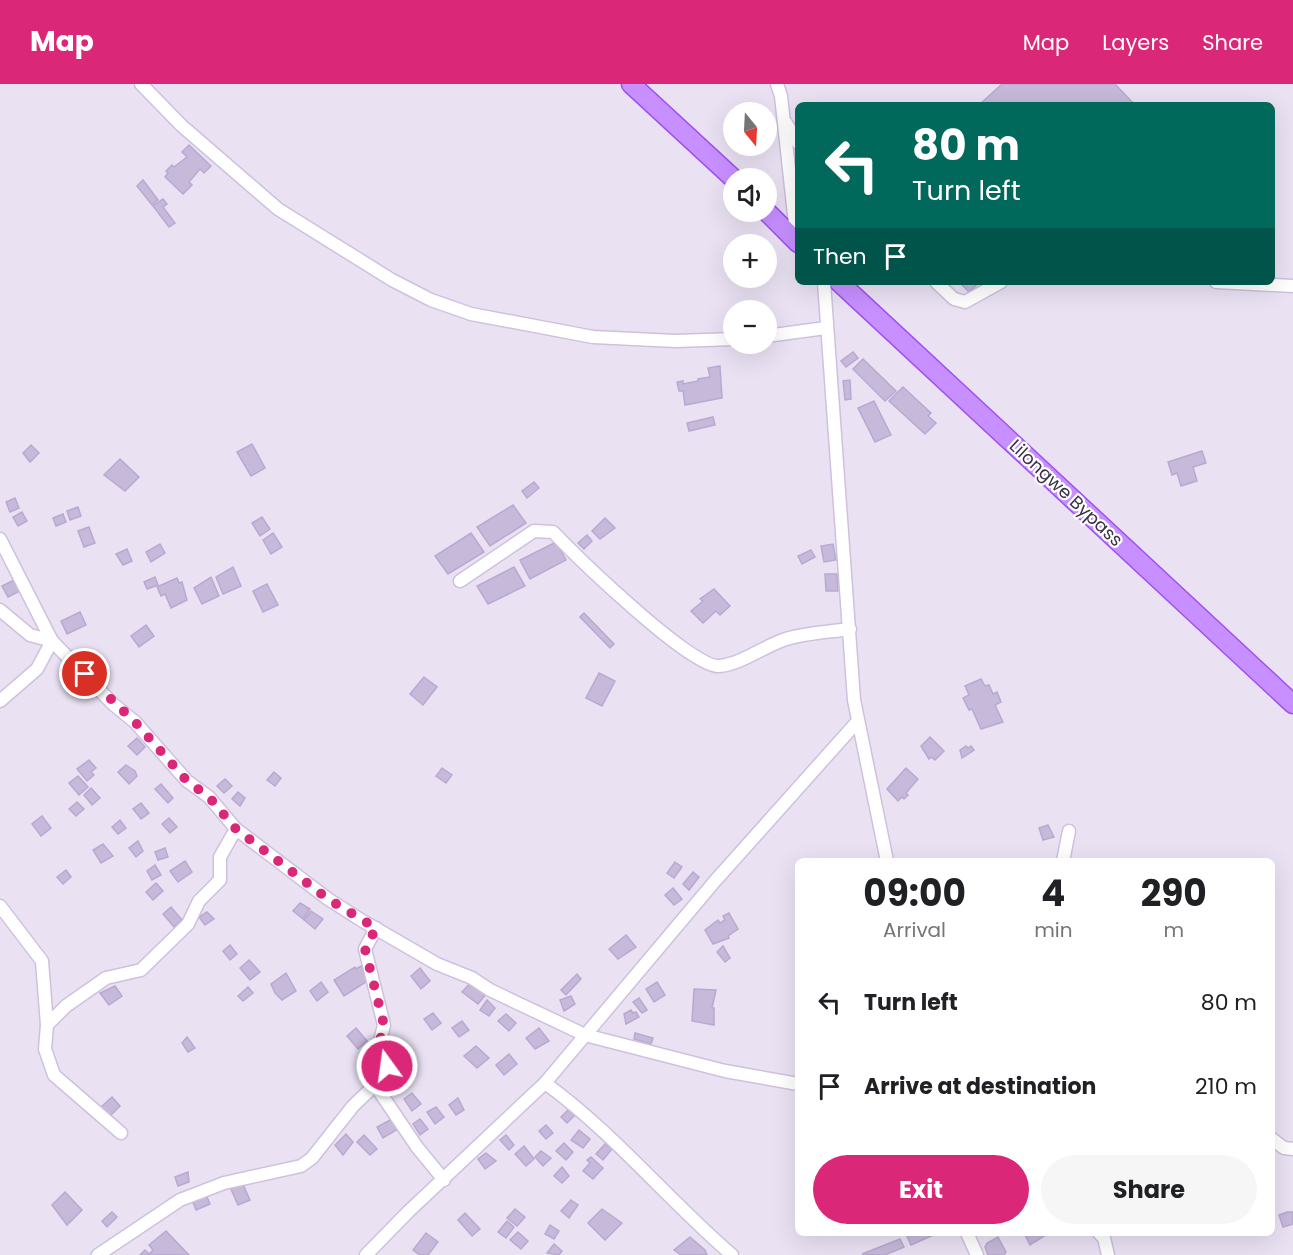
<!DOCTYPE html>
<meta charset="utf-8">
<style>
:root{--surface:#fff;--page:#f6f6f6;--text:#202124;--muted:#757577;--accent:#db2777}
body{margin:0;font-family:Poppins,sans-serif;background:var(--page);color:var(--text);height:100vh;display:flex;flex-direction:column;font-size:22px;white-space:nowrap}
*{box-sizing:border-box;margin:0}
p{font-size:20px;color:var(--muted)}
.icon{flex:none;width:33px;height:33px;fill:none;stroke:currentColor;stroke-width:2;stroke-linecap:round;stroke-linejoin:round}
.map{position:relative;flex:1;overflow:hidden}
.drawer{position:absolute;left:795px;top:774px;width:480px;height:378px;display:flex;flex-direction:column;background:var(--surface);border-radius:9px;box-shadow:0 6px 24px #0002}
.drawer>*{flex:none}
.guide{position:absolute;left:795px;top:18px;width:480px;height:183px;border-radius:9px;box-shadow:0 6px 24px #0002;background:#00695c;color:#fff;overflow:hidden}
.needle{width:39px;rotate:162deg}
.fabs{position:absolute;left:723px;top:18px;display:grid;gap:12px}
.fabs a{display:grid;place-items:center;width:54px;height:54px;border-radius:50%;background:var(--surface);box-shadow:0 6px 24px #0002;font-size:30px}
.pin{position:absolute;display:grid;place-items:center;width:51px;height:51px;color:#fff;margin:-26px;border:3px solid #fff;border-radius:50%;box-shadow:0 2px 6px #0007}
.me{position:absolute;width:66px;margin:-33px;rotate:346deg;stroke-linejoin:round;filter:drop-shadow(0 0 4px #0008)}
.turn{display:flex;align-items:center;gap:21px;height:126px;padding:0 18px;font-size:27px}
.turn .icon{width:78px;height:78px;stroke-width:2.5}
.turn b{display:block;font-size:42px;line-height:51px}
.then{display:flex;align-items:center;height:57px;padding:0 18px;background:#0003;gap:12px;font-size:22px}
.eta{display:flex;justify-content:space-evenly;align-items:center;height:102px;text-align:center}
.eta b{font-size:36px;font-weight:700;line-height:42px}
.primary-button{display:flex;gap:12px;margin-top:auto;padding:12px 18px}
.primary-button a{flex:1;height:69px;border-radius:36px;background:var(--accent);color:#fff;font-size:24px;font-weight:700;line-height:69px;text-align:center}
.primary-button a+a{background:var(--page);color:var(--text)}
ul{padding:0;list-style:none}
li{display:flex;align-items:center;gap:18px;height:84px;padding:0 18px}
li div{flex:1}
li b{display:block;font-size:22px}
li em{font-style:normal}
header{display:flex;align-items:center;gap:36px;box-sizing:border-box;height:84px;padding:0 30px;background:var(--accent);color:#fff}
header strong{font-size:28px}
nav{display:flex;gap:33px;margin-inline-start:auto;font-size:21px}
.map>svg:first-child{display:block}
</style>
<header>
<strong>Map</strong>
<nav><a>Map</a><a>Layers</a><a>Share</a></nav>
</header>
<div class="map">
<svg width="1293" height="1171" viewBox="0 0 1293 1171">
<rect width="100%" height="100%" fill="#eae2f3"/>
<g fill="#c6b9d9" stroke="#b9a9d2" stroke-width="1.5">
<polygon points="1002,0 1115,0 1135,21 979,21"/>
<polygon points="189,61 211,82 204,89 200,85 189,98 192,101 183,110 165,93 168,89 166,87 172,81 174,83 187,73 182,68"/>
<polygon points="143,96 158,116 152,121 137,102"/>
<polygon points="163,115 167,120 163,123 175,139 169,143 153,122"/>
<polygon points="959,198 980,198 969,208"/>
<polygon points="853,268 858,274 846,283 841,277"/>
<polygon points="863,275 896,307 885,317 853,285"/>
<polygon points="720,282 722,314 685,321 683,307 679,307 677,298 683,297 683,300 698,297 698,295 710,293 708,284"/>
<polygon points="850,296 851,315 845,316 843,297"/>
<polygon points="903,303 931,329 928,332 936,339 925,350 889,317"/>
<polygon points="874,317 891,351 875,358 858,324"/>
<polygon points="713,333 715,341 689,347 687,339"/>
<polygon points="252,360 265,384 251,392 237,368"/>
<polygon points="31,361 39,369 30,378 23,369"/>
<polygon points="1202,367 1206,379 1193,383 1197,397 1181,402 1177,389 1172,391 1168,378"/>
<polygon points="120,375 139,393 125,407 104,391"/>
<polygon points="534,398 539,404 527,414 522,407"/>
<polygon points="15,414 19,424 10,428 6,418"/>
<polygon points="513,421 526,439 490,462 477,443"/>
<polygon points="78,423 81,432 70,436 67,427"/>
<polygon points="22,428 27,437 18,442 13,433"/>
<polygon points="63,430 66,438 56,442 53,434"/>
<polygon points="262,433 270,445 260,452 252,439"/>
<polygon points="605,434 615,444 600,455 592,447"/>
<polygon points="89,443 95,459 84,463 78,447"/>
<polygon points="273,449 282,463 271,470 263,456"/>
<polygon points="471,449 484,468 448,490 435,472"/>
<polygon points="587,451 592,457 584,465 578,459"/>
<polygon points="556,458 566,476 530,495 520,476"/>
<polygon points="160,460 165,469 151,478 146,468"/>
<polygon points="833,460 836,476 824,478 821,462"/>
<polygon points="127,465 132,477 123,481 116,470"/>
<polygon points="811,466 815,473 802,480 798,472"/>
<polygon points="233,483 241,502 223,510 216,493"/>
<polygon points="514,483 525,502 488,520 477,502"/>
<polygon points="825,490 837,490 838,507 826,507"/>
<polygon points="155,493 158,501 147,505 144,498"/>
<polygon points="211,493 219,512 202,520 194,504"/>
<polygon points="177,494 179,499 182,498 187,516 171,524 165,510 161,512 157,503"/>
<polygon points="14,496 20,507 8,513 2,502"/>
<polygon points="267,500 278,521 263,528 253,507"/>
<polygon points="714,505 730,522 720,531 716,527 703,539 691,527 703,517 700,515"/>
<polygon points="80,528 86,541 67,550 61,537"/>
<polygon points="584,529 614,560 610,564 580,533"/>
<polygon points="146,541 154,552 139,563 131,552"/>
<polygon points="599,589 615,597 602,622 586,614"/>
<polygon points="424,593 437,603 423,621 410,610"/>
<polygon points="981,595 985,602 989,601 993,610 997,608 1001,618 995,621 1003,638 981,645 972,625 969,626 963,614 969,611 965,602"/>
<polygon points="930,653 944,667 935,676 931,673 929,675 921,662"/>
<polygon points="137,654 145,663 137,671 128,662"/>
<polygon points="966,662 968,664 971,662 974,666 962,674 960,666"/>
<polygon points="89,676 96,684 91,688 94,691 87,697 77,685"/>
<polygon points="126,681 135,687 137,692 129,700 118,688"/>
<polygon points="442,684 452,691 446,699 436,692"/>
<polygon points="906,684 918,695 906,709 908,711 904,715 902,713 898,717 887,705"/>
<polygon points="274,688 281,694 275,702 267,696"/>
<polygon points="78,692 88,703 79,711 69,699"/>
<polygon points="225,695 232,702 224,709 217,702"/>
<polygon points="161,700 173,714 168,719 155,705"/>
<polygon points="91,704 100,714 92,721 84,711"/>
<polygon points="238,708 245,714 240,722 232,715"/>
<polygon points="77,718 84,725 76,732 69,725"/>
<polygon points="141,719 149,729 141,735 133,725"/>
<polygon points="42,732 51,744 41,752 32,740"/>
<polygon points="169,734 177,743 170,749 162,740"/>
<polygon points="120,736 126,744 118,750 112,743"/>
<polygon points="1048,741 1054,753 1043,756 1039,744"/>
<polygon points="138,757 143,767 136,773 129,764"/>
<polygon points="103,760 113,772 101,779 93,766"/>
<polygon points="165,764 168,773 158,776 155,768"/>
<polygon points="185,777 192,788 178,798 170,787"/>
<polygon points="675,778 682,783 674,794 667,789"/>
<polygon points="155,781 161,791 152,796 147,787"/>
<polygon points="66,786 71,793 63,800 57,793"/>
<polygon points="693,788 699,793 689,806 683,800"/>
<polygon points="156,799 163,807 153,816 146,808"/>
<polygon points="673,804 682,815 674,821 665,811"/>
<polygon points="300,819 310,825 303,835 293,827"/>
<polygon points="171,823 182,836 174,843 163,830"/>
<polygon points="311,827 323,835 315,845 304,836"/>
<polygon points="207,828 214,835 205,841 199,833"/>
<polygon points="729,829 738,845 728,852 729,854 713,860 705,846 718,836 720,839 725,836 723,832"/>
<polygon points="626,851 636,863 618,875 609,865"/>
<polygon points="230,861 237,870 230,876 223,867"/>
<polygon points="723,862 730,874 725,878 717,868"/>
<polygon points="249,876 260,888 250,896 240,884"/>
<polygon points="361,882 369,896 344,912 334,896 355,883 356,885"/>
<polygon points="420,884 430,897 421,905 411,892"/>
<polygon points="286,889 296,907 282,916 275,909 271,900"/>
<polygon points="577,890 581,895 566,911 561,906"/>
<polygon points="472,897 487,909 478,920 462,908"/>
<polygon points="321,898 328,908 317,917 310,907"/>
<polygon points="657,898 665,911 654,918 646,905"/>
<polygon points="115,902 122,912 109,921 100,909"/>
<polygon points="248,903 253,909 243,917 238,912"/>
<polygon points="694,905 716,906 712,924 714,924 714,941 692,937"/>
<polygon points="571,912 575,920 564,927 560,916"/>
<polygon points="639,914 647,926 642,929 633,918"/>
<polygon points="487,916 495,924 489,932 480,926"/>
<polygon points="631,926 633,929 636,928 639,933 626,940 624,930"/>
<polygon points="433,929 441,939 432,946 424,935"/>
<polygon points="506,930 516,939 509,947 498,937"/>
<polygon points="462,937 469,946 459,953 452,944"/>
<polygon points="356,944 367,957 358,965 347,952"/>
<polygon points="539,944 549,957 535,965 526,954"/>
<polygon points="635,949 653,954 651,960 634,955"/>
<polygon points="187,953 195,964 188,968 182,959"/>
<polygon points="476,962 489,974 477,984 464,972"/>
<polygon points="509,970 517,980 504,991 496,981"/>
<polygon points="379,972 383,982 375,987 369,979"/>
<polygon points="412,1009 421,1020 412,1027 404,1015"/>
<polygon points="112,1013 120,1022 110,1032 101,1023"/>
<polygon points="458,1014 464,1026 456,1031 449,1021"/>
<polygon points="436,1023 444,1033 435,1040 427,1028"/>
<polygon points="570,1024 576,1030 567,1039 561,1033"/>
<polygon points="392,1035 398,1045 383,1054 377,1043"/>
<polygon points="420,1035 428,1045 420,1051 413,1040"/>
<polygon points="546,1041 553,1049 546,1055 539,1047"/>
<polygon points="579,1046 590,1055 583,1064 571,1056"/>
<polygon points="346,1050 353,1058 343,1071 335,1061"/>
<polygon points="364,1051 377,1065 370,1071 357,1058"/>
<polygon points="506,1051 514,1061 509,1066 500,1056"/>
<polygon points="564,1059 573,1068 566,1076 556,1067"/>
<polygon points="605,1060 612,1065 603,1076 596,1070"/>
<polygon points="524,1062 534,1075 526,1082 515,1070"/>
<polygon points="541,1067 551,1074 543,1082 535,1073"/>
<polygon points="486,1069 496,1077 485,1085 478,1075"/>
<polygon points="591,1073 603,1084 593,1095 583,1087 590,1079 587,1076"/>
<polygon points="562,1083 569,1092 562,1099 554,1092"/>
<polygon points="188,1088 189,1098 178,1102 175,1093"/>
<polygon points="242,1098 250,1116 238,1121 230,1103"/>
<polygon points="65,1108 82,1126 67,1141 52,1121"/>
<polygon points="205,1108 210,1120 196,1126 191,1113"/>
<polygon points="571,1116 578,1121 569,1134 561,1127"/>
<polygon points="515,1125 525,1133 517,1142 507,1134"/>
<polygon points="602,1125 622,1139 605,1156 588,1139"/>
<polygon points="112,1128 117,1133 107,1143 102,1137"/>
<polygon points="1287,1128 1293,1128 1293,1140 1283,1143 1279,1131"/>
<polygon points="465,1129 480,1145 472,1152 458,1136"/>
<polygon points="507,1137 514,1143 506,1154 498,1148"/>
<polygon points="550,1141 559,1147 554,1155 545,1150"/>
<polygon points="166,1147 189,1171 140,1171 145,1166 149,1170 153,1166 149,1161"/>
<polygon points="518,1148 528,1157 521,1165 510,1156"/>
<polygon points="426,1149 438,1158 428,1171 420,1171 413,1166"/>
<polygon points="914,1149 938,1149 911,1161 907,1152"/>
<polygon points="1028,1149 1049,1149 1030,1161 1026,1153"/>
<polygon points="690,1153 705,1166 707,1171 681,1171 674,1166"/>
<polygon points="998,1153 1006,1168 1004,1171 988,1171 985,1163 987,1159"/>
<polygon points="900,1155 904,1163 885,1171 862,1170"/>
<polygon points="554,1160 562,1167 559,1171 547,1169"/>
</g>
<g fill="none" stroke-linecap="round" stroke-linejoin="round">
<g stroke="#cec1de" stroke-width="15">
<g id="minor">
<polyline points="141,0 182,42 278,125 392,196 431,216 471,230 593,253 675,257 734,255"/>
<polyline points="777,0 781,12 797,158"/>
<polyline points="786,39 798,59"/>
<polyline points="824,198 854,616 887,777"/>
<polyline points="936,198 954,215 965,218 1001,198"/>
<polyline points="1216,198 1293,202"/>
<polyline points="766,252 826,244"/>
<polyline points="0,455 52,557 37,585 0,617"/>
<path d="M460,497L534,447L553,448C576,472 691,584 719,582C742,580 764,562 786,555C806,549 829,548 850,545"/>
<polyline points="0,526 30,551 52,557 113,620 135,638 187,697 209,713 236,745 328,815 361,836 437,880 472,894 490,906 585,951 725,987 798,1000"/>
<polyline points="1063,777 1069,747"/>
<polyline points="0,822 42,877 47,941 45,965 54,991 121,1049"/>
<polyline points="376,844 365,865 384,941 380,957 387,982 375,1001 417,1063 444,1096"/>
<polyline points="47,941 66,922 106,894 141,886 188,840 199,817 220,796 220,773 236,745"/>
<path d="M545,999C614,1049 668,1116 732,1171"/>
<polyline points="1272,1055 1284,1064 1293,1065"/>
<polyline points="967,1149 977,1171"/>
<polyline points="1099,1149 1104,1154 1108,1171"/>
<polyline points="98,1171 180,1116 224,1099 301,1082 312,1074 353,1022 375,1001"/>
<polyline points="366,1171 409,1127 545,999 715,797 857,638"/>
</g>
</g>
<g stroke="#a052f1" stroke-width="21">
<g id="primary">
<polyline points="631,0 734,95"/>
<polyline points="766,127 798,159"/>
<polyline points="839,198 1293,620"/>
</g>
</g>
<use href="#minor" stroke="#fff" stroke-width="12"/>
<use href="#primary" stroke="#c78fff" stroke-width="18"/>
</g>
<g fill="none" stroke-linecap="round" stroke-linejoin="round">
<polyline stroke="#db2777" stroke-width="10" stroke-dasharray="0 18" points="85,590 135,638 187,697 209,713 236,745 328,815 376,844 365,865 384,941 380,957 387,982"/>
</g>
<g text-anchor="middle" stroke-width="4.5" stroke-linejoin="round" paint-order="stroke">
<g font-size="18" fill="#3a3245" stroke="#fff">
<text transform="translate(1066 409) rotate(43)" y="6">Lilongwe Bypass</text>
</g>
</g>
</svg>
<div class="fabs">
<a><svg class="needle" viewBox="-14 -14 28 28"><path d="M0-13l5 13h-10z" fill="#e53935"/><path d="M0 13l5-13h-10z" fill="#757577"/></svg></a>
<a><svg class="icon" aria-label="sound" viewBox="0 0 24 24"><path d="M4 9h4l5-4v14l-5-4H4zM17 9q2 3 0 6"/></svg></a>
<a>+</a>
<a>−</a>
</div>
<div class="pin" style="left:85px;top:590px;background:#d93025"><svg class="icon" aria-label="arrive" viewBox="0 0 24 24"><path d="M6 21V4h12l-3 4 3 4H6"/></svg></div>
<svg class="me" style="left:387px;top:982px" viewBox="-20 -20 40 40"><circle r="17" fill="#db2777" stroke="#fff" stroke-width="3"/><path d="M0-11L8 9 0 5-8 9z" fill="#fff"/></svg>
<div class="guide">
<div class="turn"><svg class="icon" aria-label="left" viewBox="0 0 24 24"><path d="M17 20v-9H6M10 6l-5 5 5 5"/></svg><div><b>80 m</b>Turn left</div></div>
<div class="then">Then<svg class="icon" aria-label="arrive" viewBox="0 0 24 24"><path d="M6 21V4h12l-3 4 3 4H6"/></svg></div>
</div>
<section class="drawer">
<div class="eta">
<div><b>09:00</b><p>Arrival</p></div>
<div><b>4</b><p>min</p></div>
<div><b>290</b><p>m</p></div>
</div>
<ul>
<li><svg class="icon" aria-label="left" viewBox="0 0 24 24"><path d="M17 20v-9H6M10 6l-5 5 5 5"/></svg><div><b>Turn left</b></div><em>80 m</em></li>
<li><svg class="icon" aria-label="arrive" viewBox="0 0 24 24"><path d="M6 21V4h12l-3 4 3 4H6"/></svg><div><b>Arrive at destination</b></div><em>210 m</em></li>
</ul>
<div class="primary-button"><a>Exit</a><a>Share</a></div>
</section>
</div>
